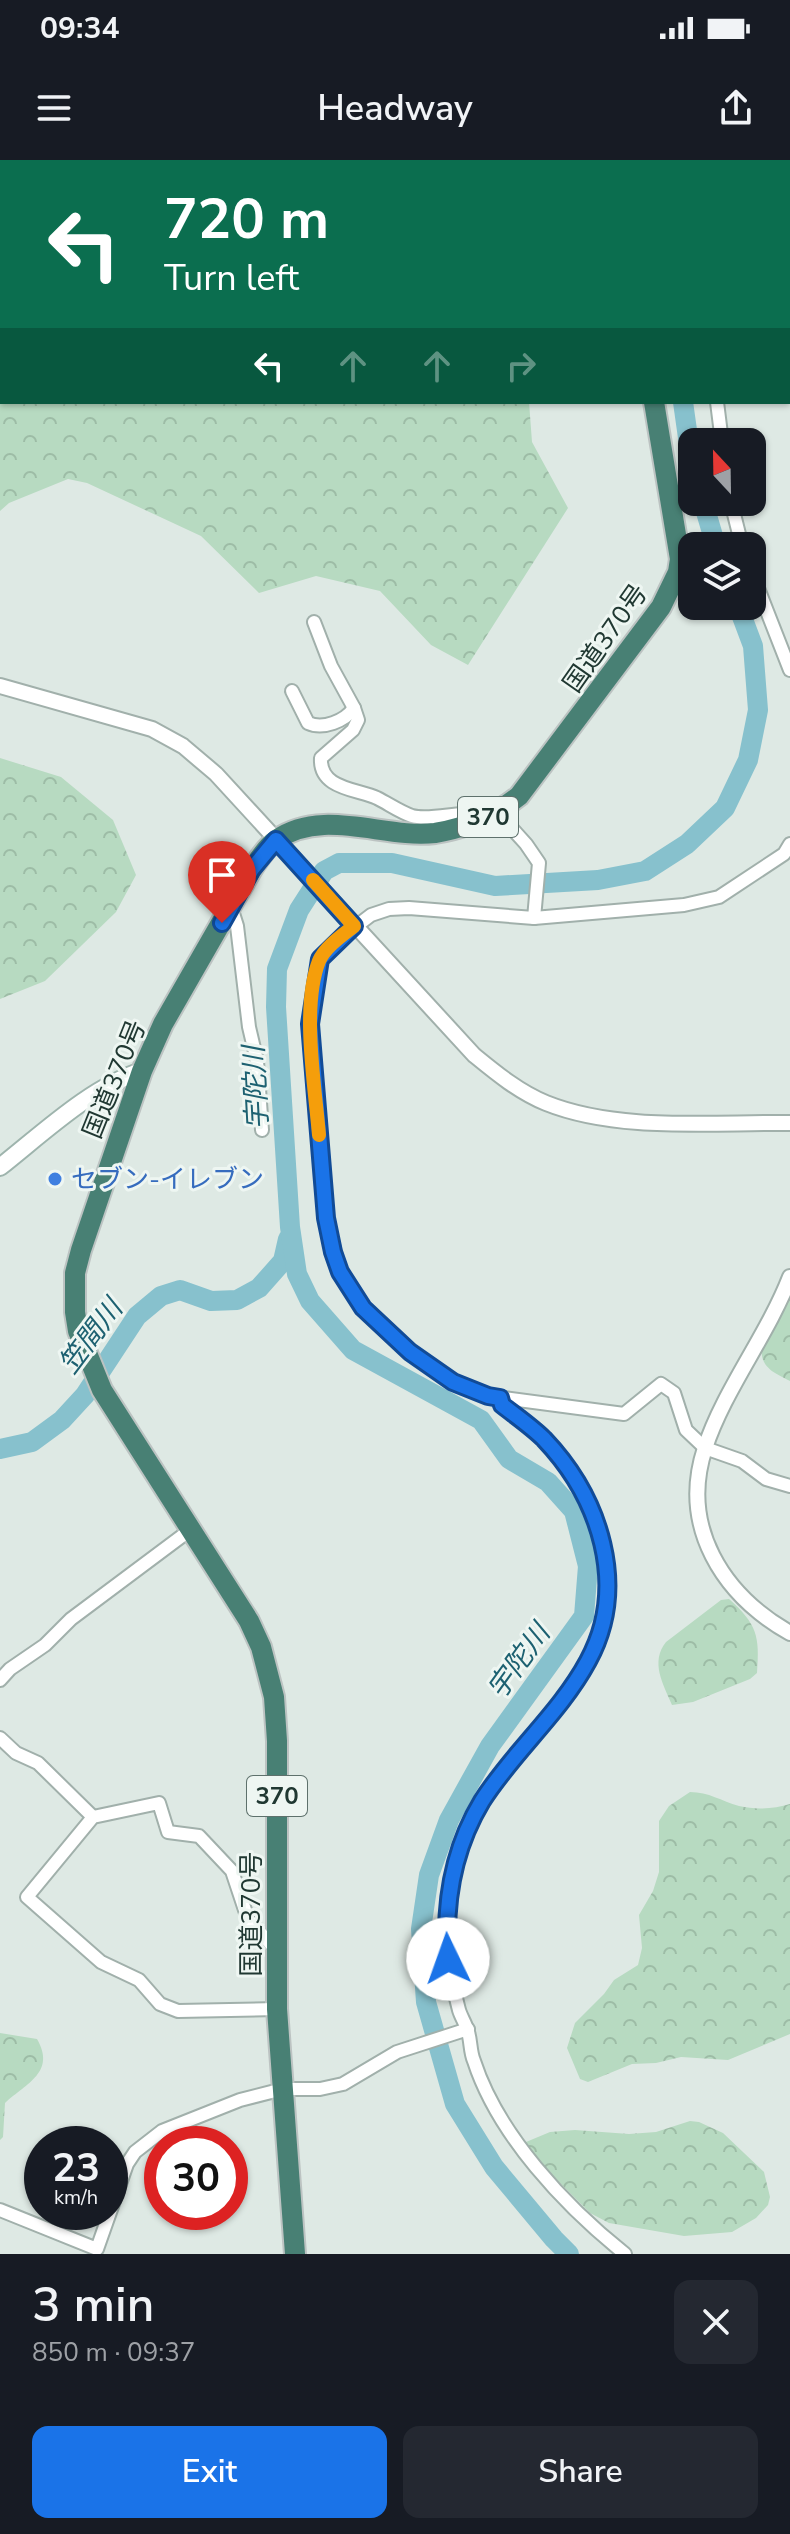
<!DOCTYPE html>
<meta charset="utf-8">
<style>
:root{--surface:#171b24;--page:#242831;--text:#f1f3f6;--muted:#9ea1a6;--accent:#1a73e8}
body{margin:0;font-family:"Nunito Sans","Noto Sans JP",sans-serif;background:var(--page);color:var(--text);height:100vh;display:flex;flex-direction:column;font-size:30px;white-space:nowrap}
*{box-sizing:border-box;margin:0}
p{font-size:26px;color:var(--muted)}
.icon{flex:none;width:44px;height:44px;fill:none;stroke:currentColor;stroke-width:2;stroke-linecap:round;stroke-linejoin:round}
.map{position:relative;height:2094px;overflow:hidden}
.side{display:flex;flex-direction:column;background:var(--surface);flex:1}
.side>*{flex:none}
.top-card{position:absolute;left:0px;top:0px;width:790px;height:244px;box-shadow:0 2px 6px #0004;background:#0b6e4f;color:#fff;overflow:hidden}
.needle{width:52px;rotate:338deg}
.buttons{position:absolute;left:678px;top:268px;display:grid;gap:16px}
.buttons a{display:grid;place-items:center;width:88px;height:88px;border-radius:16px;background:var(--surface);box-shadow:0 2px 6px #0004;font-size:40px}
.speed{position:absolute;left:24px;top:1966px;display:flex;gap:16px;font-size:40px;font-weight:700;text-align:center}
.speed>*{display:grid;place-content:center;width:104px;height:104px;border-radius:50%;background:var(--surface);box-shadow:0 2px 6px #0004;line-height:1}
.speed small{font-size:20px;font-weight:400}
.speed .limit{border:12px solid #d22;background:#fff;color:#111}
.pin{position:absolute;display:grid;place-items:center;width:68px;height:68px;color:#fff;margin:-82px -34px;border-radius:50% 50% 50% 0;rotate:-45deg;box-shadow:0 0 8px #0007}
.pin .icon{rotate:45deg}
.me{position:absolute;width:88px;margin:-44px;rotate:357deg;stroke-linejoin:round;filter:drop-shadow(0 0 6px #0008)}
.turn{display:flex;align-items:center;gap:28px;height:168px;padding:0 32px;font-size:36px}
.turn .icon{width:104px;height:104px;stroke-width:2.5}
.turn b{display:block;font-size:56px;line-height:68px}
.lanes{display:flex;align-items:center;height:76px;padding:0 32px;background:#0003;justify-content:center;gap:40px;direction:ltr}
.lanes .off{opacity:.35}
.round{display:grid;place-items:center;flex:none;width:84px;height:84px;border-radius:16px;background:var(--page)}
.head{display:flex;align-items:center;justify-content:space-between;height:136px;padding:0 32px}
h1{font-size:48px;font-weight:600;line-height:60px}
.action{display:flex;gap:16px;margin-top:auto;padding:16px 32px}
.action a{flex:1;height:92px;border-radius:16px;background:var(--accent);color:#fff;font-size:32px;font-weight:600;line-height:92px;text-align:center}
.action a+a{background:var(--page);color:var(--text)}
.status{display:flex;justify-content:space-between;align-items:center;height:56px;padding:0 40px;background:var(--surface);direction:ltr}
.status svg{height:22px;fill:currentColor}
header{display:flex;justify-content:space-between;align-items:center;height:104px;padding:0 32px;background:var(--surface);font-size:36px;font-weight:600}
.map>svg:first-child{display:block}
</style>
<div class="status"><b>09:34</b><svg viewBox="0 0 49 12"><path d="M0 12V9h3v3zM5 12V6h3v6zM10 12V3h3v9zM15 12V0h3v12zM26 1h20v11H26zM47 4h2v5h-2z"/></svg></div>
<header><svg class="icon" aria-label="menu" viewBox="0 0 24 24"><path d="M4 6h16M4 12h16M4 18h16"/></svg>Headway<svg class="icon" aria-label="share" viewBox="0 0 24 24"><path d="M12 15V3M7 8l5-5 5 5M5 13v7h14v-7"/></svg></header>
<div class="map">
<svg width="790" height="2094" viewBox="0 0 790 2094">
<defs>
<pattern id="forest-crowns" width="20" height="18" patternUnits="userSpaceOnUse" patternTransform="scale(2)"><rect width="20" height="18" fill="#b7dac1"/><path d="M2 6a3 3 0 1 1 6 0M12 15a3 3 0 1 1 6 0" fill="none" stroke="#9dbca6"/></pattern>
</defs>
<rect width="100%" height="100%" fill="#dee9e4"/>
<g fill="url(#forest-crowns)">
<polygon points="0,0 403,0 2,2 2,242 529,242 532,282 568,348 468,505 431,485 380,431 316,416 259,433 201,376 87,323 68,319 9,343 0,351"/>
<polygon points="0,598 61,617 113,660 136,715 116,752 45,821 0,839"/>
<path d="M790,1126V1221C774,1213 759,1207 762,1186Z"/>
<path d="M729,1439C757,1464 760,1476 757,1513L750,1519L693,1542L672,1545C663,1524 650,1502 666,1482L721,1440Z"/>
<path d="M690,1632C709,1632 721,1641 739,1646C756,1650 774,1649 790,1644V1874L728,1900L681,1897L656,1903L632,1904L588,1922L580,1919L567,1888L575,1863L604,1834L614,1820L638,1805L642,1788L639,1755L653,1731L659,1712V1661L669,1646Z"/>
<path d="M0,1873L37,1879C56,1912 27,1923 5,1943L3,1977L0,1980Z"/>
<polygon points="690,1961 699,1962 723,1973 764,2012 770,2037 768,2045 756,2058 732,2072 684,2076 609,2063 590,2053 532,1995 526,1982 550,1972 575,1970 629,1974 656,1972"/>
</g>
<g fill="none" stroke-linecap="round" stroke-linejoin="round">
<g stroke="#87c1cd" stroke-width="20">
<polyline points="788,8 790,8"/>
<polyline points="683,242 692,306"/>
<polyline points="703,342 716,386"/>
<polyline points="0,1289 32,1282 62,1260 85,1235 137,1156 161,1136 180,1130 211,1141 237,1140 259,1128 283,1101 288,1079"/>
<polyline points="569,2094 554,2079 494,2007 455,1944 426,1842 421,1769 429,1715 449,1660 490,1586 584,1456 588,1406 574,1351 548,1322 509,1299 481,1260 353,1190 310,1141 297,1114 290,1067 276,847 277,809 299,750 324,711 339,703 392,703 495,726 598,720 645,711 687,684 725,648 748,600 758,550 753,486 738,446"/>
</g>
<g stroke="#a1b0ab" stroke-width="16">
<g id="minor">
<polyline points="600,0 603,2"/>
<polyline points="520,2 521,0"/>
<polyline points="589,2 590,0"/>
<polyline points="681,2 685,0"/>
<polyline points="788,46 790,44"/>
<polyline points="717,242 722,282"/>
<polyline points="731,342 742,386"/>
<polyline points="752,413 790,510"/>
<path d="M314,462L331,506L354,548L358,560L353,570L321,598C319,629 357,629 377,638C389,644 400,652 412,656C425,660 447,655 462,654L469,665"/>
<path d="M292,531L308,563C323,570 345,561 354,548"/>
<polyline points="498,653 526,684 539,703 534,758"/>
<polyline points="790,684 784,694 719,737 684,745 534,758 409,748 389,749 371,755 333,784 320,799 310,864 326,1058 340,1112 363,1148 410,1192 453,1222 488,1236 624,1254 661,1224 674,1233 686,1270 705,1288 742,1301 766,1319 790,1326"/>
<polyline points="231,747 237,766 249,867 257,901 262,970"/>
<path d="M500,1238L502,1245C516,1256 532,1266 544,1279C592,1329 619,1398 603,1467C596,1497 573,1526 554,1550C531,1582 498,1610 480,1645C444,1713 438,1776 459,1850C461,1857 466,1864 468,1872C471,1881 470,1892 474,1901C498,1975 565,2046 625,2094"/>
<polyline points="0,1520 10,1509 45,1485 71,1459 190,1370"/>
<polyline points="0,1578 16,1593 38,1603 93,1657"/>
<polyline points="276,1790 248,1759 232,1711 199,1676 168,1672 159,1643 93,1657 27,1737 101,1802 139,1820 160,1844 178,1851 277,1849"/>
<polyline points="0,2050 97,2089 127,2004 135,1992 162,1971 240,1940 283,1929 320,1929 343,1924 397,1892 468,1869"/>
</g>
</g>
<g stroke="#a1b0ab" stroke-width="18">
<g id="tertiary">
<path d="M0,526L152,569L183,586L216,614L474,895C496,913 519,932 546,943C618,972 712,962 790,963"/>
<path d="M790,1117C767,1176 724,1230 705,1288C679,1367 723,1435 790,1473"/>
</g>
</g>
<g stroke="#9eb4ad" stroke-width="20">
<path id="secondary" d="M0,1007C42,974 91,927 142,911"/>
</g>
<g stroke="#bcc3c2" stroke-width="24">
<g id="trunk">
<polyline points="735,2 739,0"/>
<path d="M295,2094L277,1849V1581L274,1537L261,1487L249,1461L102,1230L78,1171L75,1152V1113L81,1090L142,911L163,864L252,709C259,699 266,687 276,680C323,647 384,679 435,673C467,668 494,656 519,636L661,447L678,412L680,399L654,242"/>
</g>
</g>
<use href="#minor" stroke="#fff" stroke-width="12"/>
<use href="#tertiary" stroke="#fff" stroke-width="14"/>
<use href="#secondary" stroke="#fff" stroke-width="16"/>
<use href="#trunk" stroke="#488074" stroke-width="20"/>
</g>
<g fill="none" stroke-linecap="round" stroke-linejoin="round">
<g stroke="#114b97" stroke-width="20">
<path id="route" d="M222,763L252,709L276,680L354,766L320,799L310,864L326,1058L333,1092L340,1112L363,1148L410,1192L453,1222L488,1236L500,1238L502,1245C516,1256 532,1267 544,1279C600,1338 629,1426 588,1501C560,1553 513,1592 482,1641C453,1689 444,1745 448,1799"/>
</g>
<use href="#route" stroke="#1a73e8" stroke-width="14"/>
<path stroke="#f59e0b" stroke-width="14" d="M313,720L354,766C343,775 325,787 319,801C301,847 315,926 319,975"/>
</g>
<circle fill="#3f7fe0" stroke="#eef6f2" stroke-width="3" cx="55" cy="1019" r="8"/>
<g text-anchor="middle" stroke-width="6" stroke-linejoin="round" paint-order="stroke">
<g fill="#eef6f2" stroke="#5e716c" stroke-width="2">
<rect x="458" y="637" width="60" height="40" rx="6"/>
<rect x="247" y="1616" width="60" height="40" rx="6"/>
</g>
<g font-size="24" font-weight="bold" fill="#203832">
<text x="488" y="665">370</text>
<text x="277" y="1644">370</text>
</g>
<g font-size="26" fill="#203832" stroke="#eef6f2">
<text transform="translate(605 478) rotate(-55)" y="9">国道370号</text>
<text transform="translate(114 919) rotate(-68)" y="9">国道370号</text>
<text transform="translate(251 1754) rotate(-90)" y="9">国道370号</text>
</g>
<g font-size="26" fill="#366cbe" stroke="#eef6f2" text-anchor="start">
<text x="71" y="1028">セブン-イレブン</text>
</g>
<g font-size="28" font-style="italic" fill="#1d6171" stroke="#eef6f2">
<text transform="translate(255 928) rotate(-93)" y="10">宇陀川</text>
<text transform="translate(90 1176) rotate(-53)" y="10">笠間川</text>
<text transform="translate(518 1501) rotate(-54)" y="10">宇陀川</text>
</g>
</g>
</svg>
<div class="buttons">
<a><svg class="needle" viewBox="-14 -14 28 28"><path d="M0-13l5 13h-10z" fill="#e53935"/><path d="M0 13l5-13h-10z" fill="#9ea1a6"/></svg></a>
<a><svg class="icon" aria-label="layers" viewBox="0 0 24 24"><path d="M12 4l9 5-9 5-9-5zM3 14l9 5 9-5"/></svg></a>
</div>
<div class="speed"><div>23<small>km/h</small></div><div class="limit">30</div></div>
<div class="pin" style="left:222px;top:763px;background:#d93025"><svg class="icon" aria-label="arrive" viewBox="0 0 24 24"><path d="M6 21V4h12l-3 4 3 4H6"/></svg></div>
<svg class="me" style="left:448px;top:1799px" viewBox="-20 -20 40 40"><circle r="19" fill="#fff"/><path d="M0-13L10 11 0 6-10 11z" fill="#1a73e8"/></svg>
<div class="top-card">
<div class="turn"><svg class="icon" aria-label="left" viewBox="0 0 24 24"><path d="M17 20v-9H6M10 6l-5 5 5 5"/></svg><div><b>720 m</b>Turn left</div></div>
<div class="lanes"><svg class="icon" aria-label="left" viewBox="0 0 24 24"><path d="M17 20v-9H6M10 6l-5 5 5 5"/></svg><svg class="icon off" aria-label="ahead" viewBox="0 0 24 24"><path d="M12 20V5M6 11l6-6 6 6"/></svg><svg class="icon off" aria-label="ahead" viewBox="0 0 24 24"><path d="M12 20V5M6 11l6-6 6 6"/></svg><svg class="icon off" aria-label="right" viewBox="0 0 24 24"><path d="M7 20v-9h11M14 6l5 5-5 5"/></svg></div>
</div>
</div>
<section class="side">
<div class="head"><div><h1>3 min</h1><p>850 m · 09:37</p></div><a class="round"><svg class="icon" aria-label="close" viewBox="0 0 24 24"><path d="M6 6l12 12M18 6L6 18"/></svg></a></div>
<div class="action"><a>Exit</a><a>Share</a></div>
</section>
